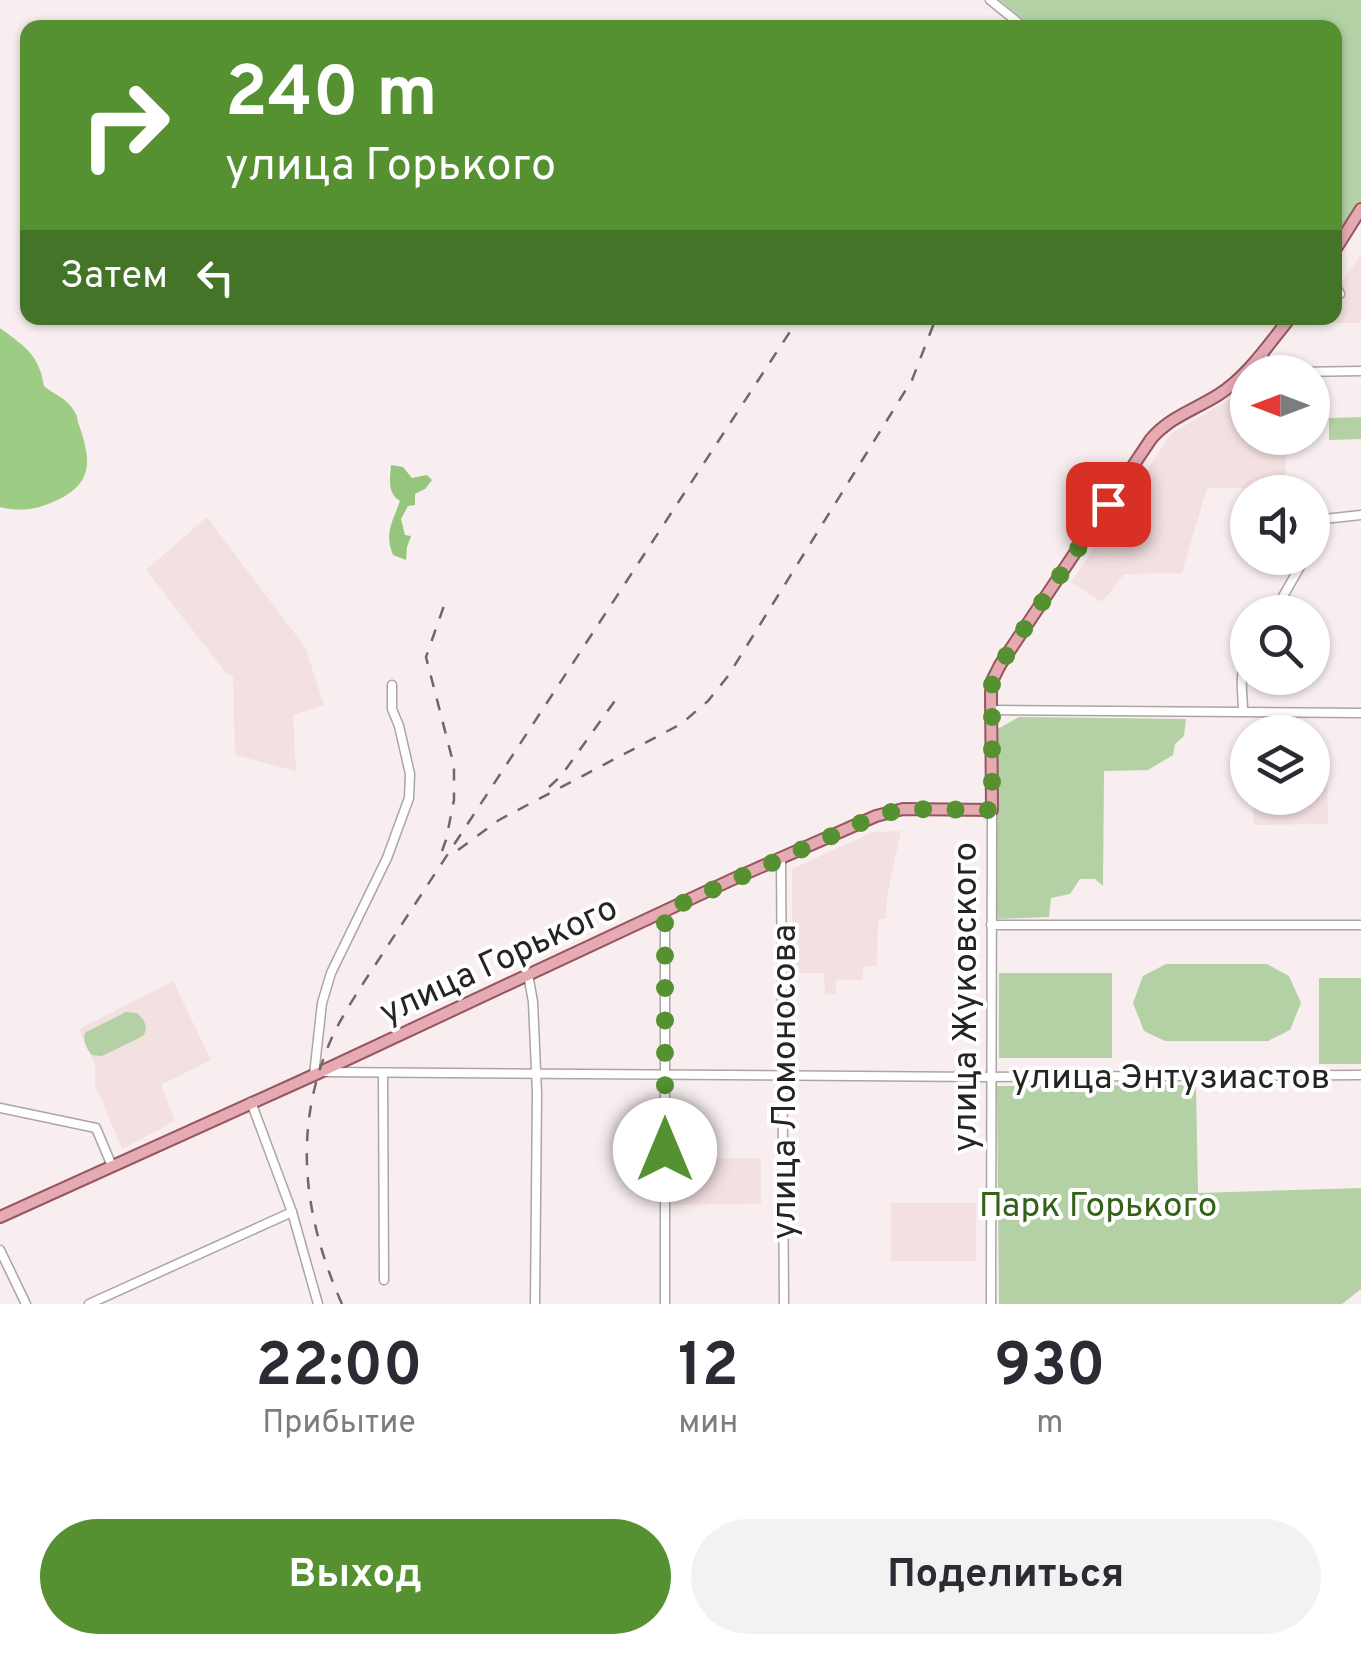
<!DOCTYPE html>
<html lang="ru">
<meta charset="utf-8">
<style>
:root{--surface:#fff;--page:#f2f2f3;--text:#2b2b33;--muted:#7c7c81;--accent:#559131}
body{margin:0;font-family:Overpass,sans-serif;background:var(--page);color:var(--text);height:100vh;display:flex;flex-direction:column;font-size:38px;white-space:nowrap}
*{box-sizing:border-box;margin:0}
p{font-size:32px;color:var(--muted)}
.icon{flex:none;width:55px;height:55px;fill:none;stroke:currentColor;stroke-width:2;stroke-linecap:round;stroke-linejoin:round}
.map{position:relative;height:1304px;overflow:hidden}
.panel{display:flex;flex-direction:column;background:var(--surface);flex:1}
.panel>*{flex:none}
.hud{position:absolute;left:20px;top:20px;width:1322px;height:305px;border-radius:20px;box-shadow:0 2px 8px #0004;background:#559131;color:#fff;overflow:hidden}
.needle{width:65px;rotate:270deg}
.tools{position:absolute;left:1230px;top:355px;display:grid;gap:20px}
.tools a{display:grid;place-items:center;width:100px;height:100px;border-radius:50%;background:var(--surface);box-shadow:0 2px 8px #0004;font-size:50px}
.pin{position:absolute;display:grid;place-items:center;width:85px;height:85px;color:#fff;margin:-42px;border-radius:20px;box-shadow:0 5px 15px #0006}
.me{position:absolute;width:110px;margin:-55px;rotate:0deg;stroke-linejoin:round;filter:drop-shadow(0 0 8px #0008)}
.turn{display:flex;align-items:center;gap:35px;height:210px;padding:0 40px;font-size:45px}
.turn .icon{width:130px;height:130px;stroke-width:2.5}
.turn b{display:block;font-size:70px;line-height:85px}
.then{display:flex;align-items:center;height:95px;padding:0 40px;background:#0003;gap:20px;font-size:38px}
.eta{display:flex;justify-content:space-evenly;align-items:center;height:170px;text-align:center}
.eta b{font-size:60px;font-weight:700;line-height:70px}
.action{display:flex;gap:20px;margin-top:auto;padding:20px 40px}
.action a{flex:1;height:115px;border-radius:60px;background:var(--accent);color:#fff;font-size:40px;font-weight:700;line-height:115px;text-align:center}
.action a+a{background:var(--page);color:var(--text)}
.map>svg:first-child{display:block}
</style>
<div class="map">
<svg width="1361" height="1304" viewBox="0 0 1361 1304">
<rect width="100%" height="100%" fill="#f8eeef"/>
<g fill="#f3e0e1">
<polygon points="1361,255 1361,323 1331,323 1331,318 1335,318 1335,291"/>
<polygon points="1244,391 1247,391 1248,438 1286,438 1285,488 1207,488 1182,573 1124,574 1102,602 1071,582 1172,433"/>
<polygon points="207,517 305,647 324,705 293,715 296,771 235,755 233,676 226,673 146,570"/>
<polygon points="1313,755 1327,755 1328,824 1254,825 1253,798 1312,798"/>
<polygon points="901,831 887,896 886,918 878,919 877,966 863,966 863,980 836,980 836,994 825,995 824,973 792,973 792,869 873,832"/>
<polygon points="173,981 211,1060 161,1085 175,1121 122,1149 95,1084 95,1064 79,1029"/>
<polygon points="761,1158 761,1204 669,1205 669,1159"/>
<rect x="891" y="1203" width="85" height="58"/>
</g>
<g fill="#b3d1a5">
<polygon points="999,0 1361,0 1361,216 1335,253 1335,28 1033,27"/>
<polygon points="1361,417 1361,439 1329,440 1329,418"/>
<polygon points="1019,717 1186,719 1184,736 1175,744 1173,755 1148,770 1104,771 1103,886 1095,879 1080,879 1070,894 1051,898 1049,917 996,919 996,730"/>
<polygon points="1166,964 1267,964 1289,976 1301,1003 1290,1030 1268,1041 1165,1041 1144,1031 1133,1003 1143,976"/>
<rect x="999" y="973" width="113" height="85"/>
<rect x="1319" y="978" width="42" height="86"/>
<path d="M126,1012L137,1013C144,1019 149,1027 143,1036L102,1056L92,1055C87,1049 81,1040 86,1032Z"/>
<polygon points="1196,1085 1198,1193 1361,1188 1361,1289 1342,1304 999,1304 997,1086"/>
</g>
<path fill="#9dcd85" d="M0,328C24,346 39,354 44,386C55,395 67,398 74,411C79,419 76,416 79,425C92,462 93,485 53,502C35,510 19,512 0,507Z"/>
<path fill="#96c67e" d="M391,465L403,467L412,478L427,475L432,480L425,489L415,494V505L408,506L401,519L405,535L411,536L407,547L406,560L393,555C384,533 393,521 400,501C387,494 390,478 391,465Z"/>
<g fill="none" stroke-linecap="round" stroke-linejoin="round">
<g stroke="#ada4a5" stroke-width="11">
<g id="minor">
<polyline points="990,0 1025,28"/>
<polyline points="1335,285 1340,294"/>
<polyline points="1258,357 1297,372"/>
<polyline points="1297,372 1361,371"/>
<polyline points="1312,542 1324,519 1361,515"/>
<polyline points="1274,612 1305,558"/>
<polyline points="991,710 1361,713"/>
<path d="M1243,711C1243,694 1238,673 1248,657"/>
<polyline points="781,859 784,1304"/>
<polyline points="665,911 665,1304"/>
<polyline points="991,925 1361,925"/>
<polyline points="528,974 533,1002 537,1093 535,1304"/>
<polyline points="325,1072 980,1077 1361,1075"/>
<polyline points="383,1074 384,1280"/>
<polyline points="314,1075 322,1003 331,973 387,858 409,798 410,774 399,726 392,709 392,685"/>
<polyline points="251,1102 292,1212 318,1304"/>
<polyline points="0,1108 96,1128 112,1166"/>
<polyline points="0,1250 26,1304"/>
<polyline points="89,1304 292,1212"/>
<polyline points="991,1304 992,810"/>
</g>
</g>
<g stroke="#97565f" stroke-width="14">
<g id="major">
<polyline points="1335,250 1361,209"/>
<path d="M0,1217L314,1075L731,880L876,816L903,809L992,810L991,693L992,681L1000,665L1151,439C1170,417 1194,410 1218,395C1248,376 1268,345 1290,318"/>
</g>
</g>
<use href="#minor" stroke="#fff" stroke-width="8"/>
<use href="#major" stroke="#e5aab2" stroke-width="10"/>
<g stroke="#6e6969" stroke-width="2.5" stroke-dasharray="12 12" stroke-linecap="butt">
<polyline points="549,787 561,776 619,695"/>
<polyline points="458,850 499,820 681,724 708,701 728,676 912,380 936,318"/>
<polyline points="442,851 446,840 454,800 454,766 426,657 446,600"/>
<path d="M342,1304C304,1218 292,1131 330,1042C339,1021 352,1001 364,982L799,318"/>
</g>
</g>
<g fill="none" stroke-linecap="round" stroke-linejoin="round">
<polyline stroke="#559131" stroke-width="18" stroke-dasharray="0 32.4" points="665,1150 665,911 876,816 903,809 992,810 992,681 1000,665 1108,504"/>
</g>
<g text-anchor="middle" stroke-width="8" stroke-linejoin="round" paint-order="stroke">
<g font-size="35" fill="#262323" stroke="#fefefe">
<text transform="translate(498 959) rotate(-25)" y="12">улица Горького</text>
<text transform="translate(964 997) rotate(-90)" y="12">улица Жуковского</text>
<text x="1171" y="1088">улица Энтузиастов</text>
<text transform="translate(783 1082) rotate(-90)" y="12">улица Ломоносова</text>
</g>
<g font-size="35" fill="#346017" stroke="#fefefe">
<text x="1098" y="1216">Парк Горького</text>
</g>
</g>
</svg>
<div class="tools">
<a><svg class="needle" viewBox="-14 -14 28 28"><path d="M0-13l5 13h-10z" fill="#e53935"/><path d="M0 13l5-13h-10z" fill="#7c7c81"/></svg></a>
<a><svg class="icon" aria-label="sound" viewBox="0 0 24 24"><path d="M4 9h4l5-4v14l-5-4H4zM17 9q2 3 0 6"/></svg></a>
<a><svg class="icon" aria-label="search" viewBox="0 0 24 24"><circle cx="10" cy="10" r="6"/><path d="M15 15l6 6"/></svg></a>
<a><svg class="icon" aria-label="layers" viewBox="0 0 24 24"><path d="M12 4l9 5-9 5-9-5zM3 14l9 5 9-5"/></svg></a>
</div>
<div class="pin" style="left:1108px;top:504px;background:#d93025"><svg class="icon" aria-label="arrive" viewBox="0 0 24 24"><path d="M6 21V4h12l-3 4 3 4H6"/></svg></div>
<svg class="me" style="left:665px;top:1150px" viewBox="-20 -20 40 40"><circle r="19" fill="#fff"/><path d="M0-13L10 11 0 6-10 11z" fill="#559131"/></svg>
<div class="hud">
<div class="turn"><svg class="icon" aria-label="right" viewBox="0 0 24 24"><path d="M7 20v-9h11M14 6l5 5-5 5"/></svg><div><b>240 m</b>улица Горького</div></div>
<div class="then">Затем<svg class="icon" aria-label="left" viewBox="0 0 24 24"><path d="M17 20v-9H6M10 6l-5 5 5 5"/></svg></div>
</div>
</div>
<section class="panel">
<div class="eta">
<div><b>22:00</b><p>Прибытие</p></div>
<div><b>12</b><p>мин</p></div>
<div><b>930</b><p>m</p></div>
</div>
<div class="action"><a>Выход</a><a>Поделиться</a></div>
</section>
